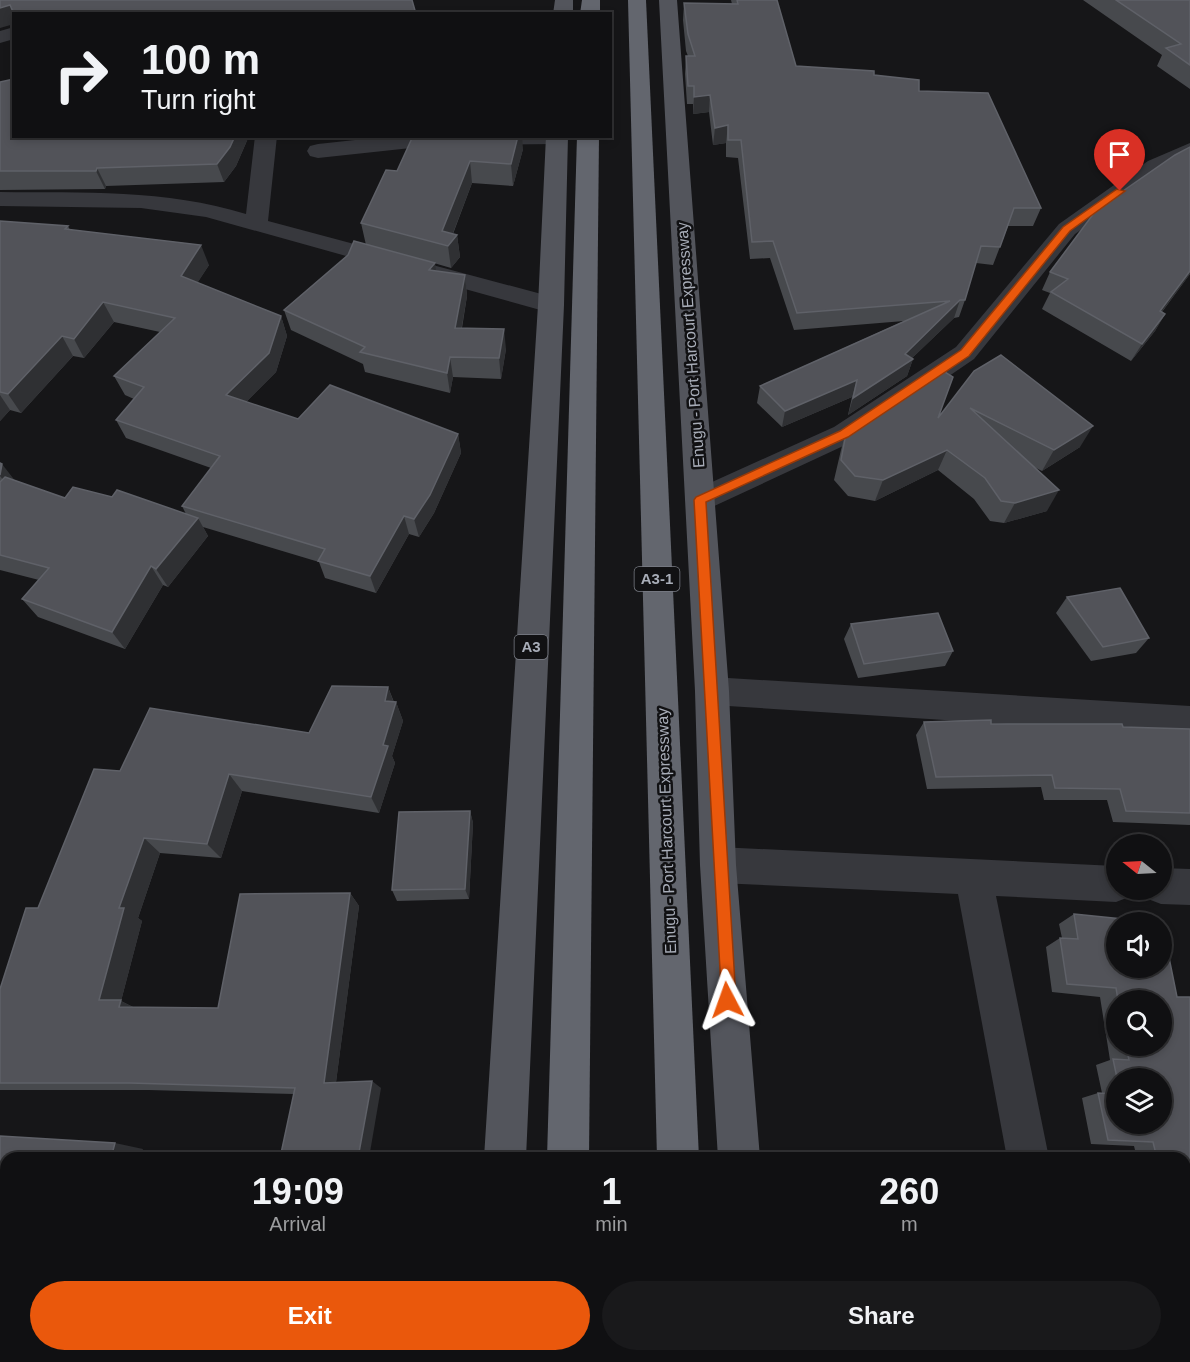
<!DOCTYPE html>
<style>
:root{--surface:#101012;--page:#19191b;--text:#f1f3f6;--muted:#9c9d9f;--line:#303032;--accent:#ea580c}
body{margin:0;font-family:Arial,sans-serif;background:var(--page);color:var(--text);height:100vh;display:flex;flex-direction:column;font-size:22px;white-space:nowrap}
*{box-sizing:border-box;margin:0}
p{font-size:20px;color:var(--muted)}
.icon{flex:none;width:33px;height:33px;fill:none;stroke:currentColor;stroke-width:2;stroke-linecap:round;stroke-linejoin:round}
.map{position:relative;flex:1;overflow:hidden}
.details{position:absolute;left:0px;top:1152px;width:1191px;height:210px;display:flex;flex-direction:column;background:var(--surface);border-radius:18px 18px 0 0;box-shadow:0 3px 9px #0003,0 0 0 2px var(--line)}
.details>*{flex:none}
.top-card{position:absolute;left:12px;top:12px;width:600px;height:126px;border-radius:0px;box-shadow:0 3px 9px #0003,0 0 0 2px var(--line);background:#101012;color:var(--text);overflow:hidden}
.needle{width:39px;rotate:288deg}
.controls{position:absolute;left:1106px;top:834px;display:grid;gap:12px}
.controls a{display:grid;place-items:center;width:66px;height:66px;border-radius:50%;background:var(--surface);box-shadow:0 3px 9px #0003,0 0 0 2px var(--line);font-size:30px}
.pin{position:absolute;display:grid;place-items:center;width:51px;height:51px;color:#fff;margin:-62px -26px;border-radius:50% 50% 50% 0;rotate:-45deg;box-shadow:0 0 6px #0007}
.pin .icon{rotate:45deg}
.me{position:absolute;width:66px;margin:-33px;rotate:356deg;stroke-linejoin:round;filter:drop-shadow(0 0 4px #0008)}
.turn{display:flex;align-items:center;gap:21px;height:126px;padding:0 30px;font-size:27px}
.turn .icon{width:78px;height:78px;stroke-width:2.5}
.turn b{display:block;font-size:42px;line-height:51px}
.eta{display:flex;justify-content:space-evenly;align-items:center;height:102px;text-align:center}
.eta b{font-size:36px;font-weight:600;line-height:42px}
.primary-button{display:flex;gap:12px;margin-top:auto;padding:12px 30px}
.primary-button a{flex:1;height:69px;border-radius:36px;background:var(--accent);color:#fff;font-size:24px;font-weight:600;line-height:69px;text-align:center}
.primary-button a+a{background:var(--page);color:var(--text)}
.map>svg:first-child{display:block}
</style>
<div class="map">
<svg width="1190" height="1362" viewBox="0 0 1190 1362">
<rect width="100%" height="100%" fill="#161618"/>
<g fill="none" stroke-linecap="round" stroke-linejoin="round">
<g fill="#37383d" fill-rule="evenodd">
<polygon points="14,27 14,39 0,43 0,31"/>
<path d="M255,136H277L268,221L560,299L564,305L560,311L551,313L206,217L141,208L0,206V192C82,193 166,189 246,214Z"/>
<polygon points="392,136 567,136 568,137 565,142 557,144 439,145 318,158 310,156 307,151 310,146 318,144"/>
<polygon points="1190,143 1190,158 1164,171 1075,234 974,359 854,441 710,508 700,511 690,508 685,500 690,492 834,427 956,347 1059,224 1148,161"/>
<polygon points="712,677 1190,706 1190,736 712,705 700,701 695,691 700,681"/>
<polygon points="718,847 1116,866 1116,890 1132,890 1129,897 1116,902 996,896 1049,1158 1007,1158 958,894 718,883 705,877 700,865 705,853"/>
<polygon points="1161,868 1190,869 1190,905 1161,904 1148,899 1144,890 1161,890"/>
<polygon points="1042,1356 1090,1356 1091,1362 1043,1362"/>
</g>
<g fill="#53555c" fill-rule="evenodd">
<polygon points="555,0 573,0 573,14 553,14"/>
<polygon points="659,0 677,0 729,691 736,865 760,1158 718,1158 700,865 695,691"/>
<polygon points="546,136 568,136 564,305 526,1158 484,1158 538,305"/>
<rect x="471" y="1356" width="48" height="6"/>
<rect x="727" y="1356" width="48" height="6"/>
</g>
<g fill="#63666e" fill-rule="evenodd">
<polygon points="582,0 600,0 600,14 580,14"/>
<polygon points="628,0 646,0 699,1158 657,1158"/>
<polygon points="577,136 599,136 589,1158 547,1158"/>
<rect x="540" y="1356" width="48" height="6"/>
<polygon points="660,1356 708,1356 709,1362 661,1362"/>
</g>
</g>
<g fill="#47494d" fill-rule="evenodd">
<polygon points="731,0 777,0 796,66 874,75 919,91 1041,208 1033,226 1008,226 993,265 976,263 965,300 959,317 954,318 912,358 913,359 907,376 848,415 852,397 782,427 757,403 760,386 904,321 794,330 770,258 750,259 738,158 726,157 726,143 713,145 709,112 693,114 693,104 687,104 685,74 686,56 688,56 686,51 683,20 684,3 732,4"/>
<polygon points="1083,0 1190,0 1190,89 1157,66 1162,55"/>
<polygon points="0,82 14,136 249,136 236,166 224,182 106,186 105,189 0,190"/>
<polygon points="523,149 513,186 472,183 453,234 457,235 460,257 451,268 420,259 436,271 465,275 467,296 462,328 506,349 501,379 453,377 450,393 365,372 363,364 291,330 284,310 366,245 361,223 397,171"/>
<polygon points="0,221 68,226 70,230 209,265 197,283 281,316 287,336 276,372 246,402 298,419 458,434 461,453 434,513 419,537 409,534 376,593 325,578 319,562 203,527 208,536 168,587 163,585 125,649 38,617 22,599 39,580 0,570 0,463 14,480 65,498 112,497 186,514 182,506 211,468 126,438 116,420 134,399 125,395 114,376 160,332 114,322 84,358 73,356 21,413 10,410 0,421"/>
<polygon points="1050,272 1190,274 1162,312 1165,314 1155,331 1131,361 1042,309 1050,293 1042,290"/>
<polygon points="974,371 1080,447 1042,471 1034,467 1047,511 1004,523 990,521 974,499 938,470 875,501 848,496 834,480 841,450 847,428 938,418"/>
<polygon points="1067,597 1149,638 1136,653 1091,661 1056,613"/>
<polygon points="851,624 953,651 945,666 858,678 844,639"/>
<polygon points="388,687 394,702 396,702 403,721 392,756 395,763 379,813 242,791 221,858 160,853 138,918 142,921 121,1001 133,1007 218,1008 350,893 359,906 336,1082 381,1088 294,1094 149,1090 0,1090 0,989 38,908 120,771 309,733"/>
<polygon points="924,722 1190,729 1190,825 1113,822 1107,800 1044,800 1041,787 927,789 916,735"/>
<polygon points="470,811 473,823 469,899 397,901 392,890"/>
<path d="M1074,914L1177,997H1190V1180H1185V1158H1137L1134,1146L1091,1144L1082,1098L1098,1093H1102L1096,1065L1110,1060L1100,997L1052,992L1046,947L1060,938H1062L1059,924ZM1116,1000H1161V1046H1116ZM1116,1078H1161L1116,1124Z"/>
<polygon points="1185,1235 1190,1235 1190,1355 1185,1332"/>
</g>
<g fill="#2f3033">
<polygon points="10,5 14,14 14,24 0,28 0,8"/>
<polygon points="84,11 85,14 71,14"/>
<polygon points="710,95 709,112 693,114 694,97"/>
<polygon points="728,125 726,143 713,145 715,128"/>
<polygon points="235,136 249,136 236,166 224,182 217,164"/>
<polygon points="518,136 522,136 523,149 513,186 511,164"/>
<polygon points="470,161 472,183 448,246 442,231"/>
<polygon points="97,168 106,186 105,189 96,171"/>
<polygon points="457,235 460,257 451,268 448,246"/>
<polygon points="201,245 209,265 189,296 181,276"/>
<polygon points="435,263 438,284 429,270"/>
<polygon points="1190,271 1190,274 1149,329 1160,311"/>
<polygon points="465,275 467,296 458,348 455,328"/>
<polygon points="960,300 954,318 907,363 913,359 907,376 848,415 853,398 905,354"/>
<polygon points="103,302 114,322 84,358 74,339"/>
<polygon points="1165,314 1155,331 1131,361 1142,344"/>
<polygon points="281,316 287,336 276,372 234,414 226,395"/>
<polygon points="504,329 506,349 501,379 499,358"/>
<polygon points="62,336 73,356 21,413 8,394"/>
<polygon points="450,357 453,377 450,393 447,373"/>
<polygon points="857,380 852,397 782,427 785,411"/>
<polygon points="0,395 10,410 0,421"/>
<polygon points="1093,426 1080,447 1042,471 1054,450"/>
<polygon points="458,434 461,453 434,513 419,537 414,519"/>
<polygon points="947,450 938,470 875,501 883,480"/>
<polygon points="2,464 16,482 14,493 0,476"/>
<polygon points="1059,490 1047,511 1004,523 1015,503"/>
<polygon points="404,516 409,534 376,593 370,576"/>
<polygon points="198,518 208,536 168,587 156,569"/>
<polygon points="151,566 163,585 125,649 112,632"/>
<polygon points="388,687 395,706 396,702 403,721 392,756 395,763 379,813 371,797 383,745 385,701"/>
<polygon points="229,774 242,791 221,858 207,844"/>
<polygon points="470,811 473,823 469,899 465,889"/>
<polygon points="144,838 160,853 138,918 142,921 121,1001 139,1010 120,1007 99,1000 119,908"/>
<polygon points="350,893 359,906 335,1090 324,1083"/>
<polygon points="372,1081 381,1088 369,1158 358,1158"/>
<polygon points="115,1143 143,1149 141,1158 111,1158"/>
<polygon points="54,1356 87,1356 86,1362 52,1362"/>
<polygon points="323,1356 334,1356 333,1362 321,1362"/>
</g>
<g fill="#525359" stroke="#5f6168" stroke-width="1.5" fill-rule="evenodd">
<polygon points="0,0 412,0 416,14 85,14 84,11 71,14 14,14 10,5 0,8"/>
<polygon points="737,0 777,0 796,66 874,71 874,75 919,80 919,91 988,93 1041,208 1014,208 1000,247 981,246 965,300 960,300 905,354 913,359 853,398 857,380 785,411 760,386 950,301 797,313 773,241 752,242 741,140 728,140 728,125 715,128 710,95 694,97 694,86 688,86 686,56 695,56 688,34 684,3 738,4"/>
<polygon points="1116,0 1190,0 1190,65 1166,48 1181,44"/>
<polygon points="14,79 14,136 235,136 230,147 217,164 97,168 96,171 0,171 0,82"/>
<polygon points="413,136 518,136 511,164 470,161 442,231 457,235 448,246 361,223 386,170 397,171"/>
<polygon points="1190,147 1190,271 1160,311 1165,314 1142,344 1051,292 1068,279 1050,272 1097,209 1175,155"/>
<polygon points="0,221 68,226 65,229 201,245 181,276 281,316 269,353 226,395 298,419 330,385 458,434 430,495 414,519 404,516 370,576 318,561 325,549 182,506 220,456 116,420 144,387 114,376 175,318 103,302 74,339 62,336 8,394 0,392"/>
<polygon points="354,241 435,263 429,270 465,275 455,328 504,329 499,358 450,357 447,373 360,352 365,347 284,310 348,255"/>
<polygon points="1001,355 1093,426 1054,450 970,408 1059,490 1015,503 1001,501 985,478 947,450 883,480 855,476 841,460 847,428 862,422 940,369 953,377 938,418 974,371"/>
<polygon points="0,463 2,464 0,475"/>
<polygon points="5,477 65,498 73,487 112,497 117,490 198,518 156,569 151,566 112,632 22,599 49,568 0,555 0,482"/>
<polygon points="1120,588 1149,638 1103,647 1067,597"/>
<polygon points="938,613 953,651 864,664 851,624"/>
<polygon points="332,686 388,687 385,701 396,702 383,745 388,746 371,797 229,774 207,844 144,838 119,908 124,908 99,1000 121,1000 119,1007 218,1008 240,894 350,893 324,1083 372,1081 358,1158 280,1158 295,1088 130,1083 0,1083 0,989 26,908 38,908 94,769 120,771 150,708 309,733"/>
<polygon points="991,720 991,724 1122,724 1123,727 1190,729 1190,813 1126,811 1120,789 1055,788 1052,775 936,777 924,722"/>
<polygon points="470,811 465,889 392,890 399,812"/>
<path d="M1074,914L1162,923L1177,997H1190V1177L1185,1176V1158H1157L1153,1142L1108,1140L1098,1093L1116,1094V1124H1161V1078H1117L1113,1059L1129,1060L1126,1046H1161V1000H1118L1116,988L1067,984L1060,938L1078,939ZM1116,922H1161V968H1116Z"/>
<polygon points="0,1136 115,1143 111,1158 6,1158 6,1356 54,1356 52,1362 0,1362"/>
<rect x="1185" y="1235" width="5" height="95"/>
<polygon points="237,1356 323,1356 321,1362 236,1362"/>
</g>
<polygon fill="#ea580c" stroke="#983908" stroke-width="1.5" points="1117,189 1125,191 1070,231 969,356 848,437 706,502 736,1000 733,1006 727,1008 722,1006 694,500 696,497 840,431 961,350 1063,227"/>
<g text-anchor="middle" stroke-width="5" stroke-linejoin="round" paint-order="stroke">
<g fill="#111113" stroke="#7b7e86" stroke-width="1.5">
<rect x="634.5" y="567" width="45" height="24" rx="4.5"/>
<rect x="514.5" y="635" width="33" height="24" rx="4.5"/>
</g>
<g font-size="15" font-weight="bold" fill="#a8adb8">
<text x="657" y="584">A3-1</text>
<text x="531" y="652">A3</text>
</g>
<g font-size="16" fill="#a8adb8" stroke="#111113">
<text transform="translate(690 345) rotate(-94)" y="6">Enugu - Port Harcourt Expressway</text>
<text transform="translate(666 831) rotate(-92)" y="6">Enugu - Port Harcourt Expressway</text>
</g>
</g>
</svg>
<div class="controls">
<a><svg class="needle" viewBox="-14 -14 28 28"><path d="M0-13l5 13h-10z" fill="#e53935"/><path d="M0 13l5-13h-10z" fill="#9c9d9f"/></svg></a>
<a><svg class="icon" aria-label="sound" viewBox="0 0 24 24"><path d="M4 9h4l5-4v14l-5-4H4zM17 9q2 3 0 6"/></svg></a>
<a><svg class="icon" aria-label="search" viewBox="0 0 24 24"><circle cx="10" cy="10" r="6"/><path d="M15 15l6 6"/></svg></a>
<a><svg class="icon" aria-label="layers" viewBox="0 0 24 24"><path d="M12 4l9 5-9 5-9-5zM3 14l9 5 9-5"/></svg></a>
</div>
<div class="pin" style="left:1120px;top:191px;background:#d93025"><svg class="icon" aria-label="arrive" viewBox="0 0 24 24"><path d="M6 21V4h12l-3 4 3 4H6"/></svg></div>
<svg class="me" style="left:727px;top:1000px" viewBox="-20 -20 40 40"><path d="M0-17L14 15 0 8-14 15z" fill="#ea580c" stroke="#fff" stroke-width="4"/></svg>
<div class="top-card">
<div class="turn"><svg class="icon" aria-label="right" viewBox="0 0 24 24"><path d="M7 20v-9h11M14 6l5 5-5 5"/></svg><div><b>100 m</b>Turn right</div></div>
</div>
<section class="details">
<div class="eta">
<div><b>19:09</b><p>Arrival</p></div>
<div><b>1</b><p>min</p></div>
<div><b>260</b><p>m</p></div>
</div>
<div class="primary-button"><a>Exit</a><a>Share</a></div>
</section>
</div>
